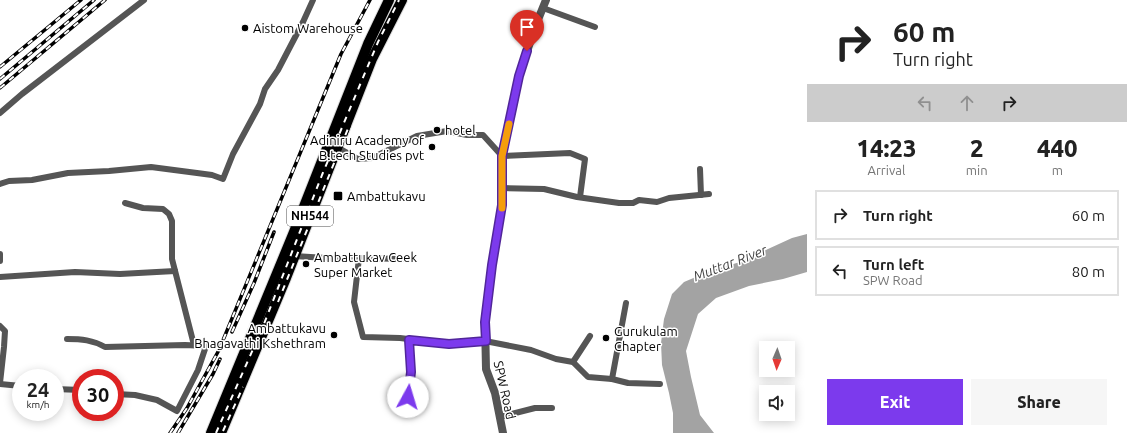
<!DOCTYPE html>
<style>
:root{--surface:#fff;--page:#f6f6f6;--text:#222;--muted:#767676;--line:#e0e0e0;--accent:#7c3aed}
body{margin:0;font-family:Ubuntu,sans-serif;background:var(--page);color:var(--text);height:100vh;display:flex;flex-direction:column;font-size:15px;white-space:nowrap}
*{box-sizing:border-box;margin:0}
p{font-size:13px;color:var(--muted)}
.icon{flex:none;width:22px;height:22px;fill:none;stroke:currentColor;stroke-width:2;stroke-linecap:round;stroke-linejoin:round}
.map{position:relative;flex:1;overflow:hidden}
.details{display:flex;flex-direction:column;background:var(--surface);width:320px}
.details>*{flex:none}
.top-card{background:#fff;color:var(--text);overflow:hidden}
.needle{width:26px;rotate:182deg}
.buttons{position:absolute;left:759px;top:341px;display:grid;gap:8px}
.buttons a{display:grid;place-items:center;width:36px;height:36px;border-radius:0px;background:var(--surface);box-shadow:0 2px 10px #0003;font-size:20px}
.speed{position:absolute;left:12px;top:369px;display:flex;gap:8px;font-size:20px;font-weight:700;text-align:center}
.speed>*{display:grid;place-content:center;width:52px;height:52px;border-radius:50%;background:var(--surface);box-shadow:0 2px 10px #0003;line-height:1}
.speed small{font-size:10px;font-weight:400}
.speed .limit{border:6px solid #d22;background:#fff;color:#111}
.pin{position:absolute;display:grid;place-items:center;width:34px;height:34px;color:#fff;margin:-41px -17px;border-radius:50% 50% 50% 0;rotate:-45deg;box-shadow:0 0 4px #0007}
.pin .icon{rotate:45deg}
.me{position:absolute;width:44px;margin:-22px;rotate:6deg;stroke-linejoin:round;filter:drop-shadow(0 0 3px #0008)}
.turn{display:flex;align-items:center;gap:14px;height:84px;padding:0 20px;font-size:18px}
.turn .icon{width:52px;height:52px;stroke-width:2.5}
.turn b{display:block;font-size:28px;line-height:34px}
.lanes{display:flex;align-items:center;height:38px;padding:0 20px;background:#0003;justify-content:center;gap:20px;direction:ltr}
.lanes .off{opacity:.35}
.eta{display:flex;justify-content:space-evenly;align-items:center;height:68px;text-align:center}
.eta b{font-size:24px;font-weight:800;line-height:28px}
.action{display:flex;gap:8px;margin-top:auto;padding:8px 20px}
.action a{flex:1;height:46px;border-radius:0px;background:var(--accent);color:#fff;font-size:16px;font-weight:800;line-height:46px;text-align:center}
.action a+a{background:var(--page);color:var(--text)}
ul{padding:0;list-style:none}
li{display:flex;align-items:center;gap:12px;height:50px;margin:0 8px 6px;padding:0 12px;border:2px solid var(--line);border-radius:0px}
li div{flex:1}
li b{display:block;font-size:15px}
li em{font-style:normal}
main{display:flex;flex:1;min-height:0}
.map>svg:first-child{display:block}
</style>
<main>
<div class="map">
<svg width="807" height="433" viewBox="0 0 807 433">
<rect width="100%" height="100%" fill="#fff"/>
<polygon fill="#a3a3a3" points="807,234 807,272 783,279 749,286 716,298 698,314 686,351 691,377 700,415 714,433 673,433 673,413 669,393 662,365 661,343 664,319 672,294 684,282 710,271 740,262 792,238"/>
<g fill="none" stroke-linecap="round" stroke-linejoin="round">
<g stroke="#dbdbdb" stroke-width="12">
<g id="trunk">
<polyline points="211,433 294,232 368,44 389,0"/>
<polyline points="221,433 286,278 372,59 402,0"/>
</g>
</g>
<g stroke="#555" stroke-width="6">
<polyline points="543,8 595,27"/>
<polyline points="0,113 22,94 144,0"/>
<polyline points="337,147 358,159 372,158 417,136 447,131 467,135 483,135 502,156 570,153 585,159 580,197"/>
<polyline points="700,169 701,195"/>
<polyline points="0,184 9,181 32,180 68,173 109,171 151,167 197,173 212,175 223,179 233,154 260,104 265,89 278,70 303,22 313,0"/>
<polyline points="502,188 544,189 577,197 619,203 633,203 639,200 657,202 669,198 709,194"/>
<polyline points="125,203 143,208 163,209 169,214 172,221 172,259 194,345"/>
<polyline points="0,254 0,261"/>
<polyline points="294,256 343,259 359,258 354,302 363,337 400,338 449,344 485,341 531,350 556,359 573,362 588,377 612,379 628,383 660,384"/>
<polyline points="359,258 403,259"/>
<polyline points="0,277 75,272 120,274 175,271"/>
<polyline points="0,326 5,331 4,347 0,383"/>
<path d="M67,339C81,339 93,340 105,347L185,345L206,346L198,370L177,411L157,400L135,395L115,394"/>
<polyline points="573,362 590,336"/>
<polyline points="612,379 626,303"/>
<polyline points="0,384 21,386"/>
<polyline points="55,389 81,390"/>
<polyline points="407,410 411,372 409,340"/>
<polyline points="500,417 535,408 552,408"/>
</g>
<polyline stroke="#555" stroke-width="8" points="503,433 495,393 486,369 485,322 492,265 502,205 502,156 519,76 535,27 546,0"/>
<use href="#trunk" stroke="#000" stroke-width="10"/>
<g stroke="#000" stroke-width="3.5">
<g id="rail">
<polyline points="0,67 81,0"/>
<polyline points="0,79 94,0"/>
<polyline points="0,88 105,0"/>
<polyline points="278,302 349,126"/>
<polyline points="232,332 254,283 274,232"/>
<polyline points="223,431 243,387"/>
<polyline points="170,433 187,408 219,350 341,54 370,0"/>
<polyline points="178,433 213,374 220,359"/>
<polyline points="216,433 262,329 322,175 378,42 399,0"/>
</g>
</g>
<use href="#rail" stroke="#fff" stroke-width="2" stroke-dasharray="6" stroke-linecap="butt"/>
</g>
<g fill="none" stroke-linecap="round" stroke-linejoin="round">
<g stroke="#51269a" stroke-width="10">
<polyline id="route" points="408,397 411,372 409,340 449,344 486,341 485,322 492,265 502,205 502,156 519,76 527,51"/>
</g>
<use href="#route" stroke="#7c3aed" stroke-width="7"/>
<polyline stroke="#f59e0b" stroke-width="7" points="502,208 502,156 509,124"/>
</g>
<g fill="#000" stroke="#fff" stroke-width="1.5">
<circle cx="245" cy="28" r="4"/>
<circle cx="437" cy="130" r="4"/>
<circle cx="432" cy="147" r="4"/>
<rect x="333" y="191" width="10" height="10" rx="2"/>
<circle cx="306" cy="264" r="4"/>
<circle cx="334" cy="335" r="4"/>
<circle cx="606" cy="338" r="4"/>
</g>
<g text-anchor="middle" stroke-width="3" stroke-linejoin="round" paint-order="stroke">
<rect fill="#fff" stroke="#4c4c4c" stroke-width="1" x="287" y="206" width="46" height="20" rx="3"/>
<g font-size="12" font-weight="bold" fill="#000">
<text x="310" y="220">NH544</text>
</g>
<g font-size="13" fill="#000" stroke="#fff" text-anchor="start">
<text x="253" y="33">Aistom Warehouse</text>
<text x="445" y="135">hotel</text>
<text x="424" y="145" text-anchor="end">Adiniru Academy of<tspan x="424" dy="15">B.tech Studies pvt</tspan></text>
<text x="347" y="201">Ambattukavu</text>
<text x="314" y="262">Ambattukav Ceek<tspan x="314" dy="15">Super Market</tspan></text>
<text x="326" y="333" text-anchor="end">Ambattukavu<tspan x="326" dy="15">Bhagavathi Kshethram</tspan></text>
<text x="614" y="336">Gurukulam<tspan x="614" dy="15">Chapter</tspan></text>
</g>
<g font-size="13" fill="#000" stroke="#fff">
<text transform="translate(505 390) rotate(77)" y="5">SPW Road</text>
</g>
<g font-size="14" font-style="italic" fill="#444" stroke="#fff">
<text transform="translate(730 263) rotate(-21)" y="5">Muttar River</text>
</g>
</g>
</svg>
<div class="buttons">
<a><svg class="needle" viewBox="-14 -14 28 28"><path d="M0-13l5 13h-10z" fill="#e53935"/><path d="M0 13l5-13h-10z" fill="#767676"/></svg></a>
<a><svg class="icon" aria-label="sound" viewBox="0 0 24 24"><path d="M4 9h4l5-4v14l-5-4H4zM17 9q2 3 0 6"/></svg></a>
</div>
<div class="speed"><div>24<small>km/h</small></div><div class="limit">30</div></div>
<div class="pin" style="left:527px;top:51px;background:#d93025"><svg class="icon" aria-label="arrive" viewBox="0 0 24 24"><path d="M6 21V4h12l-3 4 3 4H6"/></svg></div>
<svg class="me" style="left:408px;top:397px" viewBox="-20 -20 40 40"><circle r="19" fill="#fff"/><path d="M0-13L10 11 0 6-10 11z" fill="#7c3aed"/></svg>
</div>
<section class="details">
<div class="top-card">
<div class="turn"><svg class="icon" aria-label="right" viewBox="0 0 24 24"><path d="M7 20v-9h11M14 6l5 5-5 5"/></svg><div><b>60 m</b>Turn right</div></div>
<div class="lanes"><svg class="icon off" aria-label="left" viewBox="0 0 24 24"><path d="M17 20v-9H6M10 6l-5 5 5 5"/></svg><svg class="icon off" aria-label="ahead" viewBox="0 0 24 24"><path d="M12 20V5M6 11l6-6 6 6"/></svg><svg class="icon" aria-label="right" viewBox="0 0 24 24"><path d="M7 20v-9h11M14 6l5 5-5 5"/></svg></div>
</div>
<div class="eta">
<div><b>14:23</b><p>Arrival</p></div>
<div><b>2</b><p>min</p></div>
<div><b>440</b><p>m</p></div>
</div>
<ul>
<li><svg class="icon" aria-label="right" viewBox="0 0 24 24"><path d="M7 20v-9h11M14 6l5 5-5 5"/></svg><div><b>Turn right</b></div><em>60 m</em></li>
<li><svg class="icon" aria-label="left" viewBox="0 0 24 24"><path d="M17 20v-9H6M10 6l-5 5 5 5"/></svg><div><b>Turn left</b><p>SPW Road</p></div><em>80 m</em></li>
</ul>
<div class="action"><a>Exit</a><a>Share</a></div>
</section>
</main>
